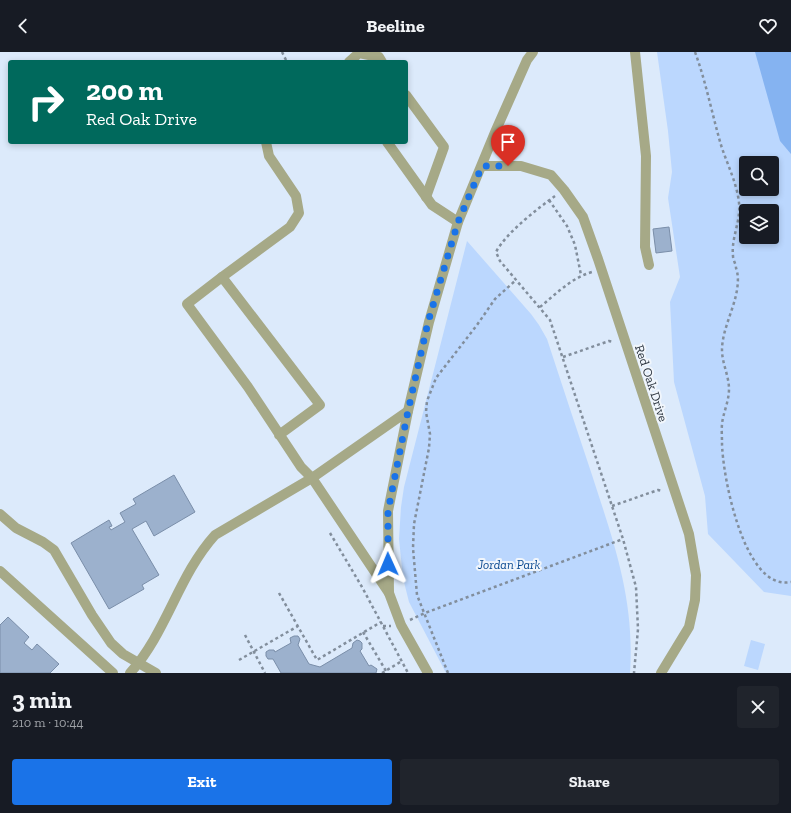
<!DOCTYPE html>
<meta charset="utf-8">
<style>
:root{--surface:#171b24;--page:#20242c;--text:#f1f3f6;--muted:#9ea1a6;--accent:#1a73e8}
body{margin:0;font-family:"Zilla Slab",serif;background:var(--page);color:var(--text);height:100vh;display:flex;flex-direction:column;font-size:15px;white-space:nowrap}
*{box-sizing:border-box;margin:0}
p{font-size:13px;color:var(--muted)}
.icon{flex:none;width:22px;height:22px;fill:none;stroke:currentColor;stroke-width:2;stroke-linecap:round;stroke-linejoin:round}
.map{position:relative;height:621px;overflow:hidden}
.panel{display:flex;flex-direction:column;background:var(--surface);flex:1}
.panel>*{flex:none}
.guide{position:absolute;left:8px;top:8px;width:400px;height:84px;border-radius:4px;box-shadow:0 2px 6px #0003;background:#00695c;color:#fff;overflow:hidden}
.controls{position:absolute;left:739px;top:104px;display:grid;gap:8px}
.controls a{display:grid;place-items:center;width:40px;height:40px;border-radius:4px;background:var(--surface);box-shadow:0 2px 6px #0003;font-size:20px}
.pin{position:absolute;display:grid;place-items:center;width:34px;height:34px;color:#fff;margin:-41px -17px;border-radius:50% 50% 50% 0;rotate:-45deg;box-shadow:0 0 4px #0007}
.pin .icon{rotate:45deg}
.me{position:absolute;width:44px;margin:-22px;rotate:359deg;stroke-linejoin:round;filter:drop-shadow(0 0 3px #0008)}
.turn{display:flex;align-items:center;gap:14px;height:84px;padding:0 12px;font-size:18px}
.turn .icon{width:52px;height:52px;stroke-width:2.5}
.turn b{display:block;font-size:28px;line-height:34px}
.round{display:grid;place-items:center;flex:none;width:42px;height:42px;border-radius:4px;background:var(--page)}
.overview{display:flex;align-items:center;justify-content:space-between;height:68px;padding:0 12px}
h1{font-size:24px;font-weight:700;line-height:30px}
.action{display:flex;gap:8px;margin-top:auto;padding:8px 12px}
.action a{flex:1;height:46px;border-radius:4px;background:var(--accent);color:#fff;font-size:16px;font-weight:700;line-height:46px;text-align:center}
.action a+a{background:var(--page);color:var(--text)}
header{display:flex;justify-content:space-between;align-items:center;height:52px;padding:0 12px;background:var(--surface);font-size:18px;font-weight:700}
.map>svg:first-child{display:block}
</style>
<header><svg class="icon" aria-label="back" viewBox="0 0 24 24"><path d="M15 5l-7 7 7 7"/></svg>Beeline<svg class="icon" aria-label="heart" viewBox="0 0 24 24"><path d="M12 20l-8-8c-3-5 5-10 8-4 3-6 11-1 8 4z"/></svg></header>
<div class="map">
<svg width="791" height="621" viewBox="0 0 791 621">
<rect width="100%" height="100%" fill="#dceafb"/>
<g fill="#bbd7fe" fill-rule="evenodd">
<path d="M657,0H791V544L764,540L708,482L705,444L674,330L670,250L680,225L668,146L672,120L668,79ZM746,111H772V137H746ZM746,159H772V185H746Z"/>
<path d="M467,189L531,262L539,273L547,287C562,333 577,378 592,423C614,491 635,548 630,621H446L409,550L403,526L399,487L401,455L404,435Z"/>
<polygon points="751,588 765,592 758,618 744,614"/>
</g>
<polygon fill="#85b3f1" points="755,0 791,0 791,102 780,89"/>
<g fill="#9cb1cd" stroke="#7a8ea9">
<polygon points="669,175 672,199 656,201 653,177"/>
<polygon points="174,423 195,460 154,484 146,469 132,477 159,523 142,533 144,537 109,557 71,491 109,468 112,474 109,475 111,478 125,470 120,461 136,452 133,447"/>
<polygon points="8,565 29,585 24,591 32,598 37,592 59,612 50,621 0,621 0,573"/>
<polygon points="294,584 298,584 300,587 298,593 309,612 320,615 352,596 353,591 357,588 360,589 362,591 362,597 360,599 369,614 371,613 377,617 376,621 281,621 273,607 268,607 266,604 266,600 269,598 274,598 275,600 291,591 290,586"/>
</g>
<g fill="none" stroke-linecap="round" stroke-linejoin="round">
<g stroke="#828e9c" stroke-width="2.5" stroke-dasharray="3 3" stroke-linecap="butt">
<polyline points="282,0 287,10"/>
<path d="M695,0C706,30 712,62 721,93C727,112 737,131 739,151C741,169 731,186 733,204C733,208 736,212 736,216C739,224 738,234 736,243C732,261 722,280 722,298C722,311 729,324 729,337C729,347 725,357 723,366C721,374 722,383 722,390C722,422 744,540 791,530"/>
<path d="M555,144C537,157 506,181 496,200L500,209L550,268L623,487L636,535L638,577L634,621"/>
<polyline points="549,148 567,174 575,193 581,223"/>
<path d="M540,255C556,242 571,226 592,220"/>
<polyline points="563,305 609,289 614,290"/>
<polyline points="612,454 658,438 663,439"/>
<polyline points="330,481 362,535 408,621"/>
<polyline points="279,541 317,608 381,570"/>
<polyline points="410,568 425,561 623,487"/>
<polyline points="383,574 391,574"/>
<polyline points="363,580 386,619"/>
<polyline points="245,583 265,621"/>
<polyline points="239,608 298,574"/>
<polyline points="382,621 402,609"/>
<polyline points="448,621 417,543 413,496 414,472 429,396 430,382 426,360 427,349 436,326 477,273 495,247 516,228"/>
</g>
<g stroke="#a6a987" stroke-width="10">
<polyline points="635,0 646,104 645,195 649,213"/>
<polyline points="349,10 359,1 379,5 382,10"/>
<polyline points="406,43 444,95 426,145"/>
<polyline points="387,90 432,153 458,170"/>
<polyline points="482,114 521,114 551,123 564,138 583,165 598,207 689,482 696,523 695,548 689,575 661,621"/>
<polyline points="222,225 290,175 299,161 296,144 269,104 266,90"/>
<polyline points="279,383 320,353 222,225 187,252 248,335 301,415 312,426 389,541 401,573 428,621"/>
<polyline points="0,462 16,476 43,490 54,498 92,563 111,591 123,602 156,621"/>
<polyline points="0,519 113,621"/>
<polyline points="389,541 388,459 408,359 429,270 458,170 496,78 527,8 533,0"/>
<path d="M130,621C167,580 178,524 215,483L312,426L408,359"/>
</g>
</g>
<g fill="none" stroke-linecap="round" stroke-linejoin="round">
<polyline stroke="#1a73e8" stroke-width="7" stroke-dasharray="0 12.6" points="388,512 388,459 408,359 428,270 458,170 482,114 508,114"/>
</g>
<g text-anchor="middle" stroke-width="4" stroke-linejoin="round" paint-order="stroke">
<g font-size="13" fill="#2b343f" stroke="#f1f6fc">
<text transform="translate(652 331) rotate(72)" y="5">Red Oak Drive</text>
</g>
<g font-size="13" font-style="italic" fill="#0b4a92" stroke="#f1f6fc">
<text x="509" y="517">Jordan Park</text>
</g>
</g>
</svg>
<div class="controls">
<a><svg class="icon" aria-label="search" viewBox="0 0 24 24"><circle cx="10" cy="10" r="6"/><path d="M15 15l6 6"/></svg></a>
<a><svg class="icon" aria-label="layers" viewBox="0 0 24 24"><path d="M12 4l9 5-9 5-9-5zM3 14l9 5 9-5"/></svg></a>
</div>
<div class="pin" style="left:508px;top:114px;background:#d93025"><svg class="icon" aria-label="arrive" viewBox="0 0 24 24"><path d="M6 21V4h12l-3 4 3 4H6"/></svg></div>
<svg class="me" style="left:388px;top:512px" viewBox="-20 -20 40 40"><path d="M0-17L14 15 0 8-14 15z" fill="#1a73e8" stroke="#fff" stroke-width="4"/></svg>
<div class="guide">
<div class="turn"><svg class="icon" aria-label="right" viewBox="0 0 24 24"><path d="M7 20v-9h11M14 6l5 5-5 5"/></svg><div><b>200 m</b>Red Oak Drive</div></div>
</div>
</div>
<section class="panel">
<div class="overview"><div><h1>3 min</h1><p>210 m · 10:44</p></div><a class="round"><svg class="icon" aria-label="close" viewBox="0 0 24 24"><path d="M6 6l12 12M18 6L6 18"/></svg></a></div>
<div class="action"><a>Exit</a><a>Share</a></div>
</section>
